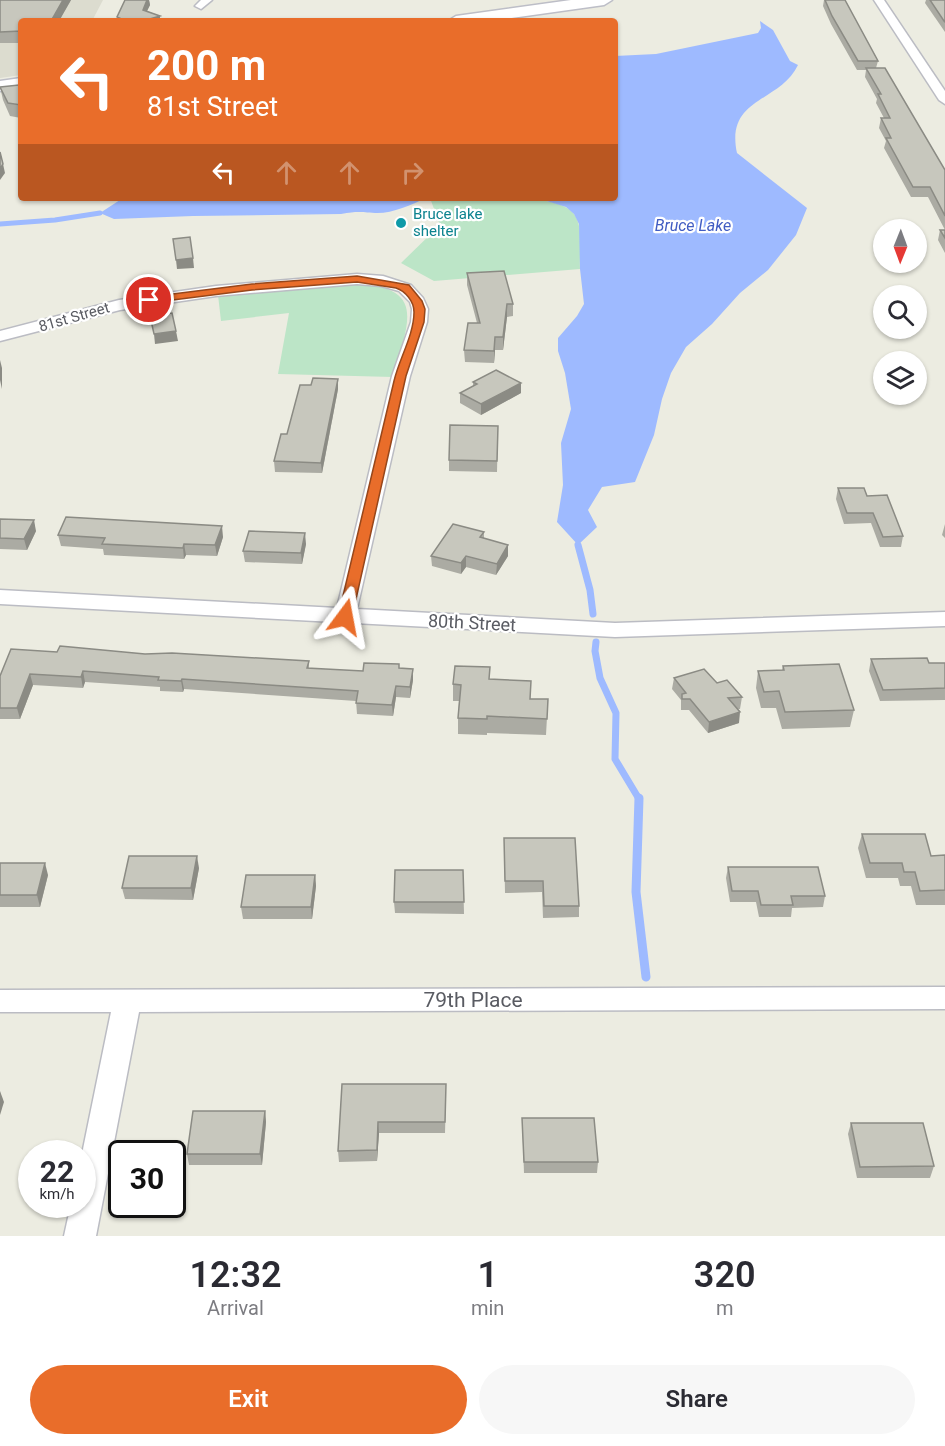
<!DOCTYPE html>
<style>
:root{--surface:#fff;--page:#f7f7f7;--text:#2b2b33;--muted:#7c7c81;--accent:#e96d2a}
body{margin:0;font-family:Roboto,sans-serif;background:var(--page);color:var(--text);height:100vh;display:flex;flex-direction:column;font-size:22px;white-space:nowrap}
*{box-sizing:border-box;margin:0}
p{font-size:20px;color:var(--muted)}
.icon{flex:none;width:33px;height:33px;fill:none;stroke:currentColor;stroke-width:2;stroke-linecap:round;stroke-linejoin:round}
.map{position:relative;height:1236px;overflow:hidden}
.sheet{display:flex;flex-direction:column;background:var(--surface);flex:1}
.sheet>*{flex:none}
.guide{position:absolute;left:18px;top:18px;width:600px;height:183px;border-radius:6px;box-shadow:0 2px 4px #0004;background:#e96d2a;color:#fff;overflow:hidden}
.needle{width:39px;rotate:181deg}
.fabs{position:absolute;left:873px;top:219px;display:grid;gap:12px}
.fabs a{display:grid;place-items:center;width:54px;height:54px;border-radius:50%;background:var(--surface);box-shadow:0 2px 4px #0004;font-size:30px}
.speed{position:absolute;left:18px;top:1140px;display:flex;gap:12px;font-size:30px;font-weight:700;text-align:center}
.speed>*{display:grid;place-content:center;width:78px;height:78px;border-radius:50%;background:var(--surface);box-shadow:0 2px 4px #0004;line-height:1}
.speed small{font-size:15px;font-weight:400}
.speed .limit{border:3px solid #111;border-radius:9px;background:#fff;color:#111}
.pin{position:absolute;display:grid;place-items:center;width:51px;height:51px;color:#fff;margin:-26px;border:3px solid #fff;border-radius:50%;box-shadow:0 2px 6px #0007}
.me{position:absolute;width:66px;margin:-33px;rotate:13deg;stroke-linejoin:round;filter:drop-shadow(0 0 4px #0008)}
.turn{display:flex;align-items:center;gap:21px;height:126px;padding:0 30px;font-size:27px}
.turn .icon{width:78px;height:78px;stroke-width:2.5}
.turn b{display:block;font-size:42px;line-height:51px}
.lanes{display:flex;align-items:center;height:57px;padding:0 30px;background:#0003;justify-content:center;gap:30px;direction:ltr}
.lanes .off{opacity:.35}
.eta{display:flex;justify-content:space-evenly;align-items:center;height:102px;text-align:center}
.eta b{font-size:36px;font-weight:600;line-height:42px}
.cta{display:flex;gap:12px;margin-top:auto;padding:12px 30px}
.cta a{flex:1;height:69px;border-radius:36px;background:var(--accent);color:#fff;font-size:24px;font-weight:600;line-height:69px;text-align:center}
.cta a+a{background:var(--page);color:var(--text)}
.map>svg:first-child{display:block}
</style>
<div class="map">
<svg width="945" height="1236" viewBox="0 0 945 1236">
<rect width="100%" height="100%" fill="#ecece1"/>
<polygon fill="#dcdccf" points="0,0 103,0 92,21 21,21 21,75 0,78"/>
<g fill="#bce5c7">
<path d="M430,198C460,198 556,190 574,214C584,227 579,253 580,269L434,281L401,263L440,225Z"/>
<path d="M350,284C429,285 408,322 393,377L278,374L289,313L221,321L218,295Z"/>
</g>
<g fill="#9ebaff">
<path d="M760,21L773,30L790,61L798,65C780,103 725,97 737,153L807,208L796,235L768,270L740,293L712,324L686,347L671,373L662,399L654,435L635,482L602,487L588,510L597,527L578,545L557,522L563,485L561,443L571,409L565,373L558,351V338L577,316L584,304L580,269L579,224L574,214L566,207L537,198H615V56L656,54L758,33L761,28Z"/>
<path d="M123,198H426C411,205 391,214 375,213C359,212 358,211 341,214L193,216L114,219L100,213Z"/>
</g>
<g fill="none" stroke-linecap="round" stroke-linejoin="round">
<polyline stroke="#9ebaff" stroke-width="5" points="0,224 55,220 100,213"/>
<g stroke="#9ebaff" stroke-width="7">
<polyline points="578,545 590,590 593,614"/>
<polyline points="596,642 595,651 600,678 616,713 615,759 639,799"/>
</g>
<polyline stroke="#9ebaff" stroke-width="9" points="639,798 636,892 646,977"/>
<g stroke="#bbbcc3" stroke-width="3">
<g id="minor">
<polygon points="201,0 212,0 201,9 195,6"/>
<polygon points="874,0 884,0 945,91 945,104 939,100"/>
<polygon points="357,274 383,276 411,285 423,298 428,309 427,322 410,376 357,609 615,623 945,612 945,626 615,637 0,604 0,590 337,608 392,376 411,322 412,309 410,302 399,291 381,286 357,284 216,296 120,310 0,341 0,331 119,300 216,286"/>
<polygon points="945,987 945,1009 139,1012 96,1236 64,1236 71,1204 82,1204 82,1154 111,1012 0,1012 0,990"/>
</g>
</g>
<g stroke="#bdbec7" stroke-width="3">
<g id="secondary">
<polygon points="571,0 612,0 604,5 490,21 448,21 456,16"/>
<polygon points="21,78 21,88 0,91 0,81"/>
</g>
</g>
<use href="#minor" fill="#fff" fill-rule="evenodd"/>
<use href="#secondary" fill="#fff" fill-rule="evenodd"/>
</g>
<g fill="#ababa3">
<polygon points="0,0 71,0 59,21 21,21 21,43 0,43"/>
<polygon points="125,0 149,0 150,5 147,11 160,16 160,21 117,21 117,17"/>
<polygon points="824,0 845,0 878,61 876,68 945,170 945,253 938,240 940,230 945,230 928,197 911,197 884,148 886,141 879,128 881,118 884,118 876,103 877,99 865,77 866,70 857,70 831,24 823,6"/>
<polygon points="926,0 945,0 945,32 925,3"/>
<polygon points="21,85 21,118 10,116 3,100 0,87"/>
<polygon points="467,273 513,304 513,316 507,317 503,350 495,350 494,363 465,362 464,350 477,323 467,285"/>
<polygon points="338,379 338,389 322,473 275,472 274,461 311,385"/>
<polygon points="473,382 521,383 521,393 481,415 460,403 460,393 473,386"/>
<polygon points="498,426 497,472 449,471 449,460"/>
<polygon points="838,488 867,496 903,536 901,547 880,547 871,523 844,524 836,499"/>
<polygon points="0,519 36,531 27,550 0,549"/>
<polygon points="945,524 945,538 942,535"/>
<polygon points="484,532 484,538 508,556 496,575 466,567 461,574 432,566 431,556"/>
<polygon points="58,535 223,537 217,556 186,555 184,559 104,555 103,549 61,546"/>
<polygon points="306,544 302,564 245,562 243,551"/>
<polygon points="57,652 145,654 309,661 309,669 363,671 399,668 413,680 410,698 396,697 393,716 357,714 356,701 184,689 183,692 160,691 160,687 85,682 83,688 33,685 20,719 0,719 0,676"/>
<polygon points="871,659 929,663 945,663 945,700 880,701 869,671"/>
<polygon points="783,666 854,710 850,727 782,729 776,708 761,708 756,688 758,671 782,670"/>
<polygon points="674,678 717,683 742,697 740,709 738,709 739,723 708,733 689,710 681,710 681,700 672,689"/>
<polygon points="490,679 530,699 548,699 546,735 487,733 487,735 458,734 458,718 459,701 453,701 453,684"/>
<polygon points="862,834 931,856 945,855 945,905 916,905 911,886 900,886 898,878 866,878 858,848"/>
<polygon points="504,838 579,906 579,917 543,918 542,892 505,893"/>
<polygon points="0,863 48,875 40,907 0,907"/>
<polygon points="728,867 825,896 823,907 792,908 791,917 759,917 756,902 730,902 726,878"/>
<polygon points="199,868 193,900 125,899 122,888"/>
<polygon points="463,870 464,914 395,913 394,902"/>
<polygon points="315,875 316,886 312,919 243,919 241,907"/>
<polygon points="342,1084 446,1095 445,1133 379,1133 377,1161 339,1162 338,1151"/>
<polygon points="265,1111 266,1122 262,1165 189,1165 187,1154"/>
<polygon points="522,1118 598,1162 597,1173 524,1173"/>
<polygon points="851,1123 934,1166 930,1178 857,1178 848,1134"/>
</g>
<g fill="#8b8b84">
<polygon points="63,0 71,0 59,21 51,21"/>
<polygon points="147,0 149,0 150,5 144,17 143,10"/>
<polygon points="160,16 160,21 143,21"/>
<polygon points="3,164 5,173 0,180 0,169"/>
<polygon points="193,258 194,268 177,269 176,260"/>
<polygon points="507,304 507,317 503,350 503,337"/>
<polygon points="176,331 178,341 155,344 154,334"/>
<polygon points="495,337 495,350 494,363 494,351"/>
<polygon points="0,360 2,368 2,389 0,380"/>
<polygon points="338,379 338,389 322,473 321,463"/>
<polygon points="521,383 521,393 481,415 481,404"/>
<polygon points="34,520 36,531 27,550 24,539"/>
<polygon points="222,526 223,537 217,556 215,545"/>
<polygon points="305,533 306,544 302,564 301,553"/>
<polygon points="184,544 186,555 184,559 183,548"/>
<polygon points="508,545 508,556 496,575 497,564"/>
<polygon points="466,556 466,567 461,574 461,563"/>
<polygon points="413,669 413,680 410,698 410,687"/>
<polygon points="83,671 85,682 83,688 81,677"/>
<polygon points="30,674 33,685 20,719 17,708"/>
<polygon points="182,679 184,689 183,692 181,681"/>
<polygon points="396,686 396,697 393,716 392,705"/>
<polygon points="740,712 739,723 708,733 709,722"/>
<polygon points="197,856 199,868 193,900 191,888"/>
<polygon points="45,863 48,875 40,907 37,895"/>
<polygon points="315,875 316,886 312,919 311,907"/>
<polygon points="0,1091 4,1102 0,1115"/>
<polygon points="265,1111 266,1122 262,1165 260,1154"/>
<polygon points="378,1122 379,1133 377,1161 377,1150"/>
</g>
<g fill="#c7c7bd" stroke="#8b8b84" stroke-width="1.5">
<polygon points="0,0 63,0 51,21 21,21 21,31 0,32"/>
<polygon points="125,0 147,0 143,10 160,16 143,21 126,21 117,17"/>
<polygon points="825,0 845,0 878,61 858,61 832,16"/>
<polygon points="930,0 945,0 945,22 944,21"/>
<polygon points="866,68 885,68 945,170 945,216 930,187 913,187 886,138 891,138 881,118 890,118 878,94 881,94"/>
<polygon points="19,85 21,85 21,105 8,103 0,87"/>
<polygon points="0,152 3,164 0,169"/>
<polygon points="940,230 945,230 945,238"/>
<polygon points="190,237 193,258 176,260 173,239"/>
<polygon points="504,271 513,304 507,304 503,337 495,337 494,351 464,350 468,323 480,323 467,273"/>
<polygon points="172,313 176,331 154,334 150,316"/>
<polygon points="496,370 521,383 481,404 460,393 477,384 473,382"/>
<polygon points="313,378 338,379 321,463 274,461 281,434 287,434 300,385 311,385"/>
<polygon points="450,425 498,426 497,461 449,460"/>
<polygon points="838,488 864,488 867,496 887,495 903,536 883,537 873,513 847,513"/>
<polygon points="66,517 222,526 215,545 184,544 183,548 102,544 105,538 58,535"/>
<polygon points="0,519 34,520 24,539 0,538"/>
<polygon points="453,524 484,532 480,537 508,545 497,564 466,556 461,563 431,556"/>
<polygon points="249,531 305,533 301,553 243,551"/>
<polygon points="60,646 145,654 172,653 309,661 307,668 363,671 364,663 399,664 399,668 413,669 410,687 396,686 392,705 356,703 358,691 182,679 181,681 158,680 159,677 83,671 81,677 30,674 17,708 0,708 0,676 11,649 57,652"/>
<polygon points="927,658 929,663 945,663 945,688 883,690 871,659"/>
<polygon points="839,664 854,710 785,712 779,691 764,692 758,671 784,670 783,666"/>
<polygon points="455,666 490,667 489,679 531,681 530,699 548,699 547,719 487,716 487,719 458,718 461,685 453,684"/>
<polygon points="704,669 717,683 727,680 742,697 728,698 740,712 709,722 690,699 682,699 682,694 686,693 674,678"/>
<polygon points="862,834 925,834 931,856 945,855 945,890 920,891 915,872 904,872 902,863 870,863"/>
<polygon points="504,838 575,838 579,906 544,906 543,881 505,881"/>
<polygon points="129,856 197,856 191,888 122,888"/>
<polygon points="0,863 45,863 37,895 0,895"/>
<polygon points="728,867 818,867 825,896 791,896 793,905 761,905 758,891 732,891"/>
<polygon points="395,870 463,870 464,902 394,902"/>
<polygon points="246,875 315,875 311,907 241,907"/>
<polygon points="342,1084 446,1084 445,1122 378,1122 377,1150 338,1151"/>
<polygon points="193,1111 265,1111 260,1154 187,1154"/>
<polygon points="522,1118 594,1118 598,1162 524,1162"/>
<polygon points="851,1123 923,1123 934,1166 860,1167"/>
</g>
<path fill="#e96d2a" stroke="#97471b" stroke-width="1.5" d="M357,276L409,285L422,301L425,309L424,322L406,376L352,617L345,621L338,617C357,538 375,460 394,381C399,359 414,335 414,312C414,301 405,291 396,288L357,282L252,290L149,303L144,300L149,297L252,284Z"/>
<circle fill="#0f9aa8" stroke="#fff" stroke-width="2" cx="401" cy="223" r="6"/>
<g text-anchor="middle" stroke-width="4.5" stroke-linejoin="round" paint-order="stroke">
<g font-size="15" fill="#0d838f" stroke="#fff" text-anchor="start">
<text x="413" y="219">Bruce lake<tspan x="413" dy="17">shelter</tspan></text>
</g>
<g font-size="15" fill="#595b62" stroke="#fff">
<text transform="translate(74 317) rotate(-16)" y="5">81st Street</text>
</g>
<g font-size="16" font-style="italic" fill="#415cc2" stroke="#fff">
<text x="693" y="231">Bruce Lake</text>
</g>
<g font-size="18" fill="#595b62" stroke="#fff">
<text transform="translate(472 623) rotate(3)" y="6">80th Street</text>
</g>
<g font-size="21" fill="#595b62" stroke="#fff">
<text x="473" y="1007">79th Place</text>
</g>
</g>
</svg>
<div class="fabs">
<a><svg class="needle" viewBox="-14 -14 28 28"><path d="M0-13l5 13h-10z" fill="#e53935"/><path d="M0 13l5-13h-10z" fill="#7c7c81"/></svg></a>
<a><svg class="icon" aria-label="search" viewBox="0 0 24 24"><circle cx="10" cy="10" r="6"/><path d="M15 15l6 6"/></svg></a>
<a><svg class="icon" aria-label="layers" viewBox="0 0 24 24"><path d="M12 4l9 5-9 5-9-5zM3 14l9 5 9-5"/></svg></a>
</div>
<div class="speed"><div>22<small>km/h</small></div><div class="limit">30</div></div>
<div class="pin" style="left:149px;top:300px;background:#d93025"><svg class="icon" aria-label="arrive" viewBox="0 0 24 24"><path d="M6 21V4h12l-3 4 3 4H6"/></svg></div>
<svg class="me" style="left:345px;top:617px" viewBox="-20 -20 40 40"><path d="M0-17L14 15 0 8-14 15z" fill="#e96d2a" stroke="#fff" stroke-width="4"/></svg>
<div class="guide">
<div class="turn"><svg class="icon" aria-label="left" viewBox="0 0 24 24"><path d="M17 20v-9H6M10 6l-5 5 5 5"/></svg><div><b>200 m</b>81st Street</div></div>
<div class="lanes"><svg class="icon" aria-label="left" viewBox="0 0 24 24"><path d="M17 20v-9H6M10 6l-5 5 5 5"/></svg><svg class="icon off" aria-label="ahead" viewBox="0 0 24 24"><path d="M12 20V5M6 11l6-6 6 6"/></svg><svg class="icon off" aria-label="ahead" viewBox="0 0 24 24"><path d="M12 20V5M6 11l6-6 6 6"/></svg><svg class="icon off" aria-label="right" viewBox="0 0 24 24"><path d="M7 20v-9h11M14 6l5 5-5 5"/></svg></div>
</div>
</div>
<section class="sheet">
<div class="eta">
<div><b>12:32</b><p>Arrival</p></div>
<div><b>1</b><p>min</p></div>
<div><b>320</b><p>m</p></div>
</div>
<div class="cta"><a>Exit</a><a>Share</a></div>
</section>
